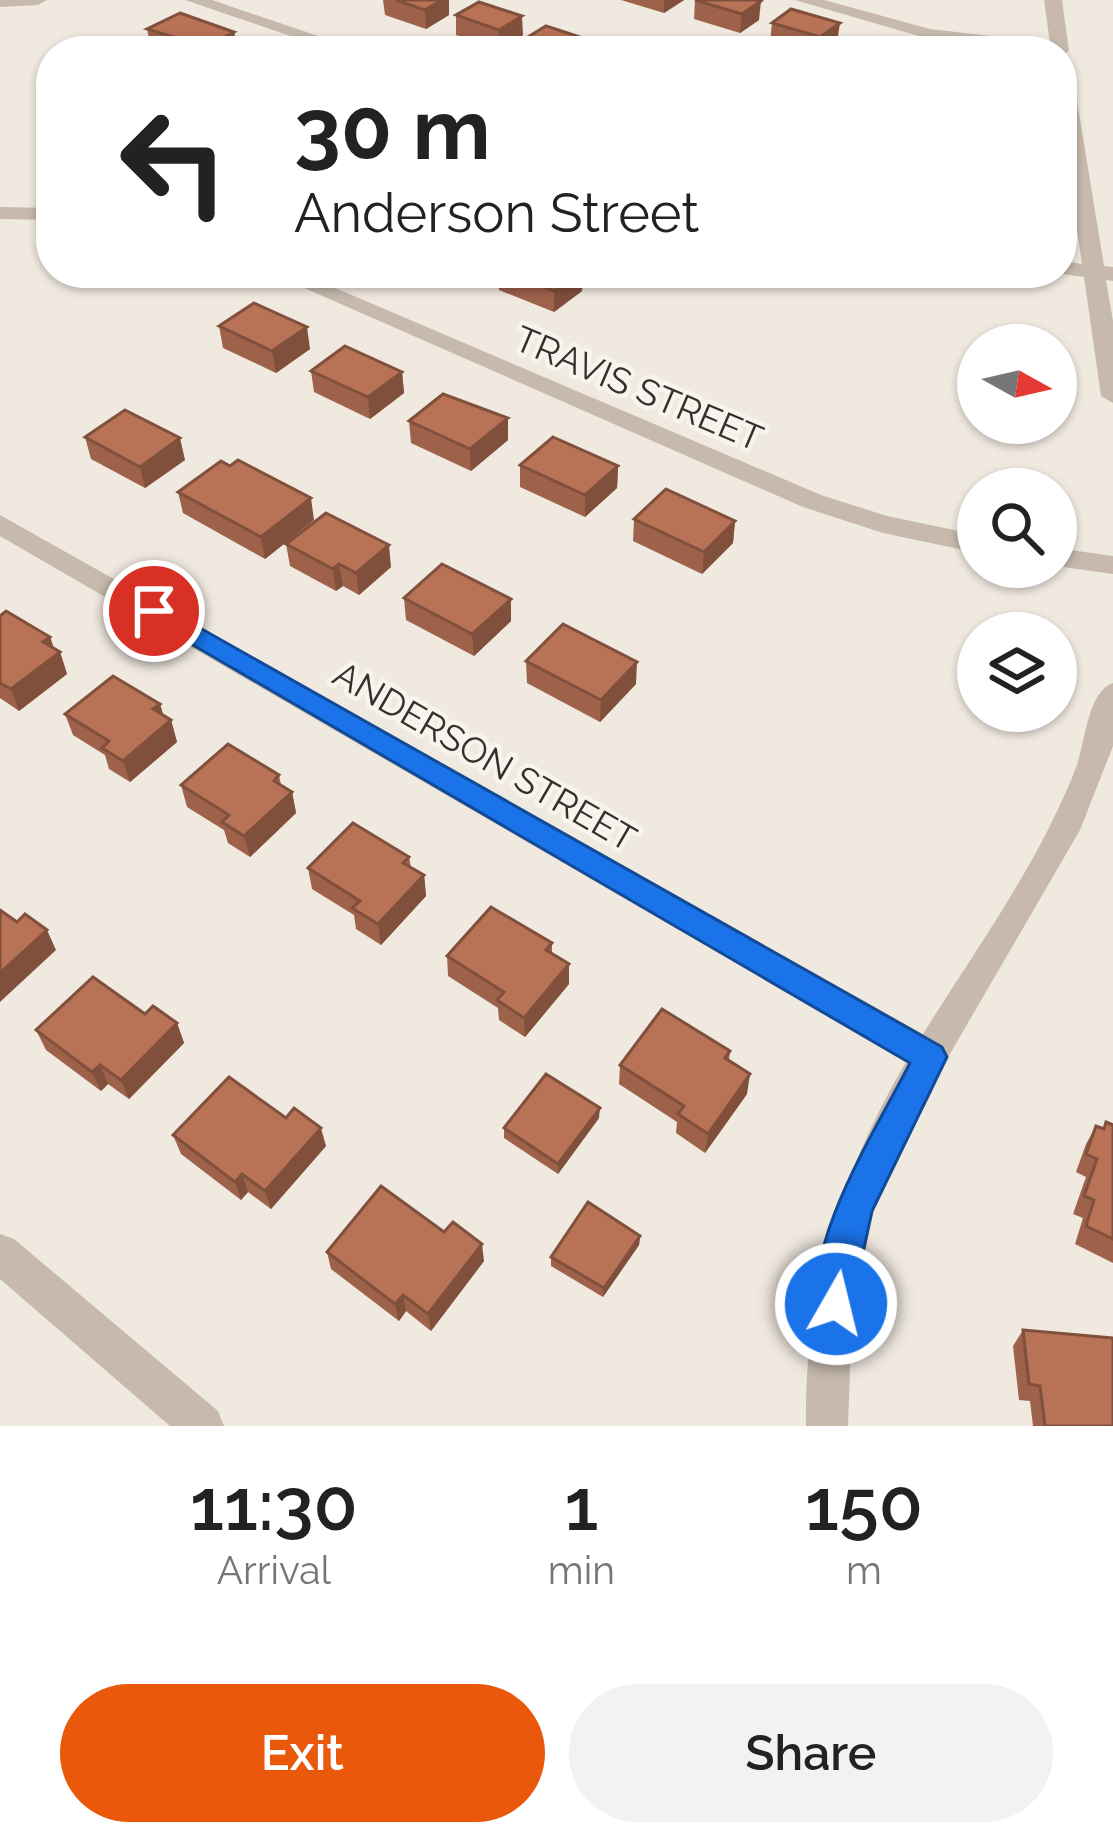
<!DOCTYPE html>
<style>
:root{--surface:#fff;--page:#f2f2f2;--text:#222;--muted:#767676;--accent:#ea580c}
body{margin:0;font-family:Raleway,sans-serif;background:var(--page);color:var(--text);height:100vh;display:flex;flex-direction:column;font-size:45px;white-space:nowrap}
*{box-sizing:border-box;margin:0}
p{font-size:39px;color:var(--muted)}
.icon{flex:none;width:66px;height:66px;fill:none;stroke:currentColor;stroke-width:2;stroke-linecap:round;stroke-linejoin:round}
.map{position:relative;height:1426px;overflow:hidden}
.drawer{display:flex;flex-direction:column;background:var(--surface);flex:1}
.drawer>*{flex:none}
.top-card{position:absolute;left:36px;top:36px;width:1041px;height:252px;border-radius:48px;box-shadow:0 3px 9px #0004;background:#fff;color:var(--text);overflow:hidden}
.needle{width:78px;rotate:98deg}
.buttons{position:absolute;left:957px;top:324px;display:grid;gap:24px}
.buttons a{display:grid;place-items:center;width:120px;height:120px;border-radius:50%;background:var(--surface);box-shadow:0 3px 9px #0004;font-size:60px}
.pin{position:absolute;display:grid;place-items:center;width:102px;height:102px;color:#fff;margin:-51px;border:6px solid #fff;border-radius:50%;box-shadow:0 3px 12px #0007}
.me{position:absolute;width:132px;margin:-66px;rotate:8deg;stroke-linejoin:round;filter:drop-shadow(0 0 9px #0008)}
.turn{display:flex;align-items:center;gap:42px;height:252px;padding:0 60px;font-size:54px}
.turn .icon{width:156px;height:156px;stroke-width:2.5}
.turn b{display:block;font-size:84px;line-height:102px}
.eta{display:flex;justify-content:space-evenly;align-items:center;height:204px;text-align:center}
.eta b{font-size:72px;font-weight:600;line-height:84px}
.primary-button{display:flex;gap:24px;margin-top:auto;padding:24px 60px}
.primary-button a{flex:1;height:138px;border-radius:72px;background:var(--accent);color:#fff;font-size:48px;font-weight:600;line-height:138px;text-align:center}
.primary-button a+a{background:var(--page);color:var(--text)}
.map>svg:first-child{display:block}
</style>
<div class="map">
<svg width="1113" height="1426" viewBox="0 0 1113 1426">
<rect width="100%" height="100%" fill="#f0e9e0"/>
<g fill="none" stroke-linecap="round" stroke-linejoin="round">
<g fill="#c7baad" fill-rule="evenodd">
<polygon points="0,0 47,0 38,5 0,7"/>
<polygon points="185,0 212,0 362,51 335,51"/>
<polygon points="795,0 824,0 930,29 1050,43 1044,0 1062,0 1069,51 1062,56 1062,51 929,39"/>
<polygon points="1062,58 1071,64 1104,266 1113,267 1113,281 1106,280 1113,321 1113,403 1101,396 1084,277 1055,273 1062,273 1062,261 1082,264 1062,128"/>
<polygon points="0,207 51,208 51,220 0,219"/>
<polygon points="270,273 300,273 821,495 887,516 978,535 978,553 883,533 803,507"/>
<path d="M0,515L923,1034C977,947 1040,862 1077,765C1085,742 1088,691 1113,683V746L1080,830L929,1090L874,1209L852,1316L848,1426H806C804,1293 839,1176 906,1062L0,536Z"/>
<polygon points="1056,548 1113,556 1113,574 1056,566"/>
<polygon points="0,1234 14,1239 218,1411 224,1426 170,1426 0,1279"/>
</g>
</g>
<g fill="#9e624a">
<polygon points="383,0 449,0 449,15 426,29 385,15"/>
<polygon points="621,0 684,0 664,13"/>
<polygon points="695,0 759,20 740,33 694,19"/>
<polygon points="456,15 523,35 500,49 456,35"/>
<polygon points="772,23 837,43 826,51 799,51 770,42"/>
<polygon points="147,29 234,32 237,51 159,51 151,48"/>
<polygon points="523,40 592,51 524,51"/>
<polygon points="498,273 583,273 582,291 554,312 499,290"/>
<polygon points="219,326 310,349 276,373 223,348"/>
<polygon points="311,371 402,372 404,393 370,419 314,392"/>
<polygon points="409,421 508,440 471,471 411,443"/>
<polygon points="85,437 185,460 145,488 91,459"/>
<polygon points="520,465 618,466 617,488 585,517 520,487"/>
<polygon points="178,492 314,520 265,559 183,513"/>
<polygon points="634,519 735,521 733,543 702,574 633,541"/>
<polygon points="286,544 391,567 359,595 343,586 336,591 290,566"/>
<polygon points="404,598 511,599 511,621 474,656 406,620"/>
<polygon points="0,616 50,637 54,648 60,652 67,674 19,711 0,698"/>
<polygon points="526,661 636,684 600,722 527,683"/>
<polygon points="160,704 163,715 171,720 177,742 130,782 109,769 105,755 73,735 65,714"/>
<polygon points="279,775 281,785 292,792 296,813 250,857 228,843 224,830 187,807 181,785"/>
<polygon points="409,857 411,867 424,875 426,896 381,945 356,929 354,915 312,889 308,868"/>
<polygon points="552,943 552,953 569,964 569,984 525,1037 499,1020 498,1008 448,976 447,956"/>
<polygon points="145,1014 177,1023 184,1043 129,1099 108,1084 101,1091 46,1050 36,1030"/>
<polygon points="730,1051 729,1061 747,1094 705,1153 676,1133 677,1122 619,1084 620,1065"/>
<polygon points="599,1118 558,1174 504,1138 504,1128"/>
<polygon points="1106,1122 1113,1125 1113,1263 1075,1244 1083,1218 1073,1214 1086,1177 1076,1172 1086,1144 1096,1126 1103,1128"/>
<polygon points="173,1135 326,1146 271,1209 248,1192 241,1200 181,1154"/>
<polygon points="640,1236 639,1245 603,1297 551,1266 551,1257"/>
<polygon points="327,1252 484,1261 431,1331 406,1311 399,1321 331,1269"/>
<polygon points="1023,1330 1113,1426 1033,1426 1030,1401 1019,1400 1013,1346"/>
</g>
<g fill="#81503c">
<polygon points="442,0 449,0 449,15 426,29 425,10"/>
<polygon points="664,0 684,0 664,13"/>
<polygon points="761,1 759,20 740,33 742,14"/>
<polygon points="522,16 523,35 500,49 499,30"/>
<polygon points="840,23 837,43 826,51 819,51 820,37"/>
<polygon points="234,32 237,51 207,51 206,47"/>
<polygon points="592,41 592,51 576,51"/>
<polygon points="578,273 583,273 582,291 554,312 554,291"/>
<polygon points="307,327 310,349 276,373 272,351"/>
<polygon points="402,372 404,393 370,419 368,397"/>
<polygon points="508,418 508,440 471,471 470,449"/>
<polygon points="180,438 185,460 145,488 140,467"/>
<polygon points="618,466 617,488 585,517 585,495"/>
<polygon points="311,498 314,520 265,559 261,537"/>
<polygon points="735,521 733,543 702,574 704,552"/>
<polygon points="389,545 391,567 359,595 356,573"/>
<polygon points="339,564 343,586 336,591 333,569"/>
<polygon points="511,599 511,621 474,656 472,634"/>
<polygon points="50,637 56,655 60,652 67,674 19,711 11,689 43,642"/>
<polygon points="637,662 636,684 600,722 601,700"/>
<polygon points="160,704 166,724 171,720 177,742 130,782 123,761 153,709"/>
<polygon points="292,792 296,813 250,857 244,836"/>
<polygon points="424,875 426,896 381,945 378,924"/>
<polygon points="47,930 56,950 0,1002 0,973"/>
<polygon points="569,964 569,984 525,1037 524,1018"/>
<polygon points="177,1023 184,1043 129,1099 121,1080"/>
<polygon points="100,1065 108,1084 101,1091 92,1072"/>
<polygon points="750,1074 747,1094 705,1153 708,1134"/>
<polygon points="600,1108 599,1118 558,1174 558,1164"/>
<polygon points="321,1128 326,1146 271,1209 265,1191"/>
<polygon points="242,1174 248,1192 241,1200 235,1182"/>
<polygon points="640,1236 639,1245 603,1297 604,1288"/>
<polygon points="482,1244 484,1261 431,1331 428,1314"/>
<polygon points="403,1295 406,1311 399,1321 395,1304"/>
</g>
<g fill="#b87256" stroke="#81503c" stroke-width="3">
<polygon points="396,0 442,0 425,10"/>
<polygon points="695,0 759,0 761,1 742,14"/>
<polygon points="479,2 522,16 499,30 456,15"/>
<polygon points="791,9 840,23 820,37 772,23"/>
<polygon points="180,13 234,32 206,47 147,29"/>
<polygon points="546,26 592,41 576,51 556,51 523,40"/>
<polygon points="257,44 277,51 244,51"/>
<polygon points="510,273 578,273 554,291"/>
<polygon points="254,303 307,327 272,351 219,326"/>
<polygon points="345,346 402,372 368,397 311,371"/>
<polygon points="443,394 508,418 470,449 409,421"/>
<polygon points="125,410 180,438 140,467 85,437"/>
<polygon points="553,437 618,466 585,495 520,465"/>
<polygon points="238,460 311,498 261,537 178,492 221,461 230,466"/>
<polygon points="666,489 735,521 704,552 634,519"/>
<polygon points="326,513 389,545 356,573 339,564 333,569 286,544"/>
<polygon points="442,564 511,599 472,634 404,598"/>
<polygon points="6,611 50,637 43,642 60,652 11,689 0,683 0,616"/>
<polygon points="563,624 637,662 601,700 526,661"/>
<polygon points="113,676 160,704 153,709 171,720 123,761 102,748 109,741 65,714"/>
<polygon points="228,744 279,775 274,781 292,792 244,836 222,822 229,815 181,785"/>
<polygon points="353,823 409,857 403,863 424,875 378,924 352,908 360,901 308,868"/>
<polygon points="491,907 552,943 546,950 569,964 524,1018 497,1000 504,992 447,956"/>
<polygon points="0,910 17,922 25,914 47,930 0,973"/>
<polygon points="93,977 145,1014 153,1006 177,1023 121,1080 100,1065 92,1072 36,1030"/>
<polygon points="662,1009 730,1051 725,1058 750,1074 708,1134 678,1114 684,1106 620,1065"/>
<polygon points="546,1074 600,1108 558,1164 504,1128"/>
<polygon points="229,1077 286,1118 294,1108 321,1128 265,1191 242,1174 235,1182 173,1135"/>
<polygon points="1106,1122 1113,1125 1113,1239 1086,1226 1094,1200 1084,1196 1097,1159 1086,1154 1096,1126 1104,1129"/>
<polygon points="381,1186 444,1232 453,1222 482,1244 428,1314 403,1295 395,1304 327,1252"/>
<polygon points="588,1202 640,1236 604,1288 551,1257"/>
<polygon points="1023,1330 1113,1338 1113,1426 1045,1426 1040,1386 1029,1384"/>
</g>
<path fill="#1a73e8" stroke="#114b97" stroke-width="3" d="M154,602L942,1047L947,1057L872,1211L849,1317L836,1323L822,1317C796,1253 881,1121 910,1063L145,617V604Z"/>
<g text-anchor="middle" stroke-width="9" stroke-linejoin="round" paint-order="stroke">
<g font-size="36" fill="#362f2b" stroke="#f8f3ec">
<text transform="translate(639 388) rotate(23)" y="13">TRAVIS STREET</text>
<text transform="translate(485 756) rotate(30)" y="13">ANDERSON STREET</text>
</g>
</g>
</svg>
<div class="buttons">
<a><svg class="needle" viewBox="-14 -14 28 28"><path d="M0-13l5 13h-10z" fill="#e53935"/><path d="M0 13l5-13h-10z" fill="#767676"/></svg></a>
<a><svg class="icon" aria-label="search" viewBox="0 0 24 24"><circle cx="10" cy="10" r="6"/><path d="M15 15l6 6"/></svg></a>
<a><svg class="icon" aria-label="layers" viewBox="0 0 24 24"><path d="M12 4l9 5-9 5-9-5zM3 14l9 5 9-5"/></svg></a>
</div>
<div class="pin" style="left:154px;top:611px;background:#d93025"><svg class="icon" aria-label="arrive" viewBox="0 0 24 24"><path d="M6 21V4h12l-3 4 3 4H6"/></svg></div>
<svg class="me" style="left:836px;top:1304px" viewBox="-20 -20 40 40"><circle r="17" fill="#1a73e8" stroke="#fff" stroke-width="3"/><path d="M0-11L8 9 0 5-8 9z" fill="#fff"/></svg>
<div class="top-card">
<div class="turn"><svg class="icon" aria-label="left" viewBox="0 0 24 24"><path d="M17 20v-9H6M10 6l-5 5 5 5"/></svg><div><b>30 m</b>Anderson Street</div></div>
</div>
</div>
<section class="drawer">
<div class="eta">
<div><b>11:30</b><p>Arrival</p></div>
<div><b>1</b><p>min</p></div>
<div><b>150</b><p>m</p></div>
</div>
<div class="primary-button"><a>Exit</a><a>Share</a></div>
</section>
